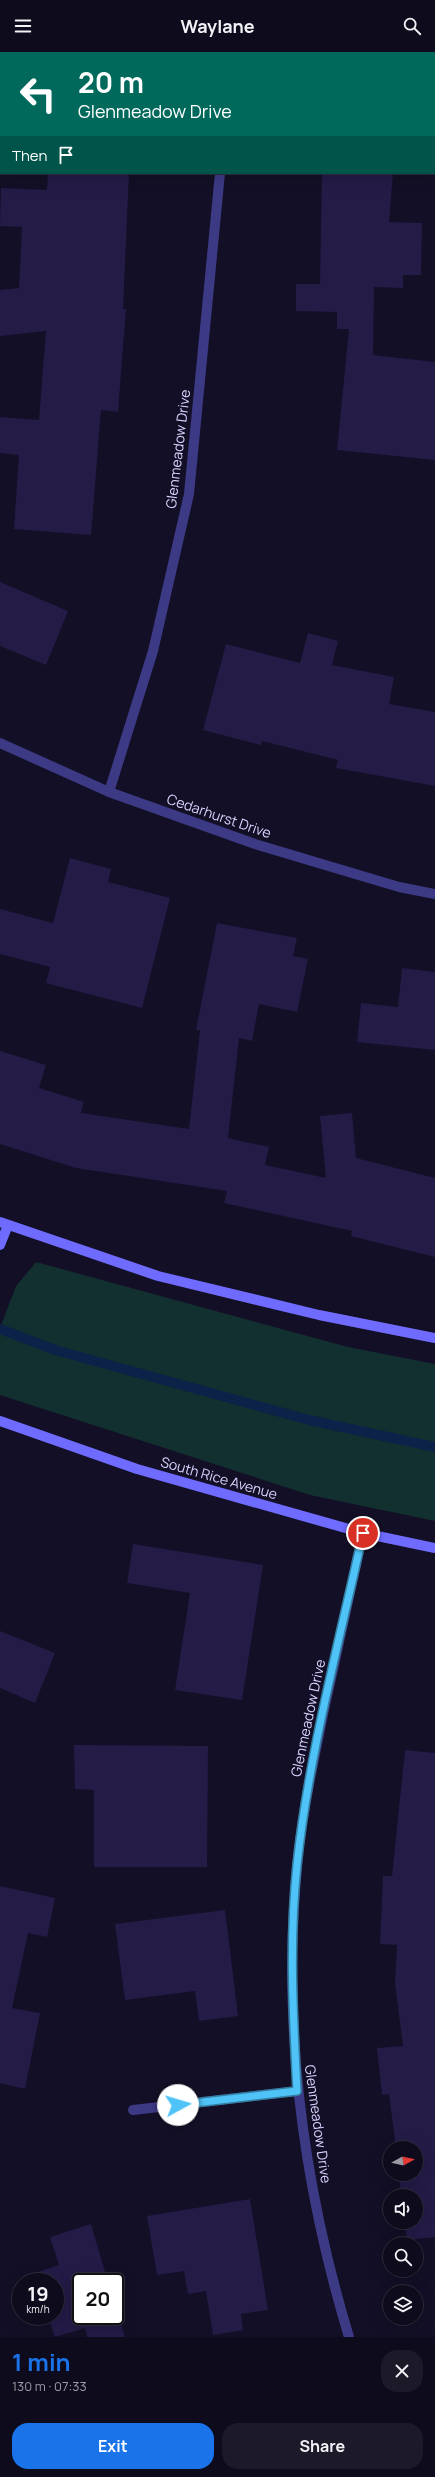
<!DOCTYPE html>
<meta charset="utf-8">
<style>
:root{--surface:#0e0b1c;--page:#1c1929;--text:#f1f3f6;--muted:#9b9ba3;--line:#2e2b3b;--accent:#1a73e8}
body{margin:0;font-family:Manrope,sans-serif;background:var(--page);color:var(--text);height:100vh;display:flex;flex-direction:column;font-size:15px;white-space:nowrap}
*{box-sizing:border-box;margin:0}
p{font-size:13px;color:var(--muted)}
.icon{flex:none;width:22px;height:22px;fill:none;stroke:currentColor;stroke-width:2;stroke-linecap:round;stroke-linejoin:round}
.map{position:relative;height:2285px;overflow:hidden}
.panel{display:flex;flex-direction:column;background:var(--surface);flex:1}
.panel>*{flex:none}
.banner{position:absolute;left:0px;top:0px;width:435px;height:122px;box-shadow:0 4px 16px #0002,0 0 0 1px var(--line);background:#00695c;color:#fff;overflow:hidden}
.needle{width:26px;rotate:82deg}
.controls{position:absolute;left:383px;top:2089px;display:grid;gap:8px}
.controls a{display:grid;place-items:center;width:40px;height:40px;border-radius:50%;background:var(--surface);box-shadow:0 4px 16px #0002,0 0 0 1px var(--line);font-size:20px}
.speed{position:absolute;left:12px;top:2221px;display:flex;gap:8px;font-size:20px;font-weight:700;text-align:center}
.speed>*{display:grid;place-content:center;width:52px;height:52px;border-radius:50%;background:var(--surface);box-shadow:0 4px 16px #0002,0 0 0 1px var(--line);line-height:1}
.speed small{font-size:10px;font-weight:400}
.speed .limit{border:2px solid #111;border-radius:6px;background:#fff;color:#111}
.pin{position:absolute;display:grid;place-items:center;width:34px;height:34px;color:#fff;margin:-17px;border:2px solid #fff;border-radius:50%;box-shadow:0 1px 4px #0007}
.me{position:absolute;width:44px;margin:-22px;rotate:84deg;stroke-linejoin:round;filter:drop-shadow(0 0 3px #0008)}
.turn{display:flex;align-items:center;gap:14px;height:84px;padding:0 12px;font-size:18px}
.turn .icon{width:52px;height:52px;stroke-width:2.5}
.turn b{display:block;font-size:28px;line-height:34px}
.then{display:flex;align-items:center;height:38px;padding:0 12px;background:#0003;gap:8px;font-size:15px}
.round{display:grid;place-items:center;flex:none;width:42px;height:42px;border-radius:16px;background:var(--page)}
.head{display:flex;align-items:center;justify-content:space-between;height:68px;padding:0 12px}
h1{font-size:24px;font-weight:700;line-height:30px;color:var(--accent)}
.action{display:flex;gap:8px;margin-top:auto;padding:8px 12px}
.action a{flex:1;height:46px;border-radius:16px;background:var(--accent);color:#fff;font-size:16px;font-weight:700;line-height:46px;text-align:center}
.action a+a{background:var(--page);color:var(--text)}
header{display:flex;justify-content:space-between;align-items:center;height:52px;padding:0 12px;background:var(--surface);font-size:18px;font-weight:700}
.map>svg:first-child{display:block}
</style>
<header><svg class="icon" aria-label="menu" viewBox="0 0 24 24"><path d="M4 6h16M4 12h16M4 18h16"/></svg>Waylane<svg class="icon" aria-label="search" viewBox="0 0 24 24"><circle cx="10" cy="10" r="6"/><path d="M15 15l6 6"/></svg></header>
<div class="map">
<svg width="435" height="2285" viewBox="0 0 435 2285">
<rect width="100%" height="100%" fill="#130f26"/>
<polygon fill="#12302f" points="36,1210 348,1295 435,1312 435,1469 310,1443 0,1343 0,1276 16,1234"/>
<g fill="none" stroke-linecap="round" stroke-linejoin="round">
<polyline stroke="#0c2248" stroke-width="10" points="0,1277 55,1298 309,1368 435,1395"/>
</g>
<g fill="#241b47">
<polygon points="48,121 129,121 123,257 126,257 118,360 101,358 91,483 14,477 19,403 0,401 0,365 39,368 46,279 0,284 0,238 19,236 22,175 0,174 1,136 47,138"/>
<polygon points="322,121 393,121 389,170 422,171 421,223 403,223 403,236 374,235 373,303 435,310 435,408 337,398 349,277 337,277 337,260 296,259 296,232 320,232"/>
<polygon points="0,530 68,559 46,613 0,594"/>
<polygon points="308,581 338,589 332,613 394,625 389,652 435,660 435,734 336,716 338,708 262,689 261,693 203,678 226,592 300,611"/>
<polygon points="70,806 111,817 108,830 170,846 142,956 46,931 50,915 0,902 0,857 53,871"/>
<polygon points="217,871 297,886 293,904 308,907 297,960 259,952 252,989 239,986 228,1086 269,1095 265,1113 326,1126 320,1064 352,1061 356,1106 435,1126 435,1205 351,1184 352,1179 224,1151 227,1139 76,1116 0,1092 0,999 46,1013 39,1036 84,1050 81,1061 189,1077 200,978 196,978"/>
<polygon points="402,916 435,920 435,998 357,990 361,951 398,955"/>
<polygon points="133,1492 263,1513 242,1648 175,1638 190,1541 127,1531"/>
<polygon points="0,1579 55,1601 35,1651 0,1636"/>
<polygon points="74,1693 208,1694 207,1815 94,1815 94,1738 75,1737"/>
<polygon points="405,1698 435,1701 435,2185 407,2188 405,2170 416,2170 416,2144 401,2144 399,2122 416,2122 416,2096 396,2096 389,2042 382,2043 377,1996 403,1994 395,1931 397,1893 380,1892 383,1824 392,1824"/>
<polygon points="0,1834 55,1846 47,1885 28,1881 12,1956 40,1961 25,2037 0,2031"/>
<polygon points="225,1858 238,1964 199,1969 195,1939 125,1948 115,1872"/>
<polygon points="250,2147 268,2258 241,2262 243,2278 213,2283 206,2239 188,2242 184,2219 157,2223 147,2164"/>
<polygon points="91,2172 108,2230 81,2230 81,2264 115,2264 115,2252 125,2285 87,2285 85,2276 55,2285 48,2264 55,2264 55,2230 38,2230 35,2221 59,2213 50,2185"/>
</g>
<g fill="none" stroke-linecap="round" stroke-linejoin="round">
<polyline stroke="#3d3a85" stroke-width="10" points="133,2058 297,2039"/>
<g stroke="#3d3a85" stroke-width="10">
<polyline points="232,1 232,0"/>
<polyline points="0,691 109,740 255,792 399,835 435,842"/>
<polyline points="109,740 153,599 189,442 220,121"/>
<path d="M349,2285C303,2133 282,1974 297,1815C302,1760 314,1707 325,1653C338,1596 350,1539 363,1481"/>
</g>
<g stroke="#6f6bff" stroke-width="10">
<polyline points="0,1170 158,1224 319,1263 435,1286"/>
<polyline points="0,1193 8,1173"/>
<polyline points="0,1369 137,1417 363,1481 435,1496"/>
</g>
</g>
<g fill="none" stroke-linecap="round" stroke-linejoin="round">
<g stroke="#337fa1" stroke-width="10">
<path id="route" d="M178,2053L297,2039C293,1963 289,1888 297,1813C309,1701 339,1591 363,1481"/>
</g>
<use href="#route" stroke="#4fc3f7" stroke-width="7"/>
</g>
<g text-anchor="middle" stroke-width="3" stroke-linejoin="round" paint-order="stroke">
<g font-size="14" fill="#d9d4ff" stroke="#130f26">
<text transform="translate(178 397) rotate(-83)" y="5">Glenmeadow Drive</text>
<text transform="translate(219 764) rotate(19)" y="5">Cedarhurst Drive</text>
<text transform="translate(219 1426) rotate(16)" y="5">South Rice Avenue</text>
<text transform="translate(308 1666) rotate(-78)" y="5">Glenmeadow Drive</text>
<text transform="translate(318 2072) rotate(82)" y="5">Glenmeadow Drive</text>
</g>
</g>
</svg>
<div class="controls">
<a><svg class="needle" viewBox="-14 -14 28 28"><path d="M0-13l5 13h-10z" fill="#e53935"/><path d="M0 13l5-13h-10z" fill="#9b9ba3"/></svg></a>
<a><svg class="icon" aria-label="sound" viewBox="0 0 24 24"><path d="M4 9h4l5-4v14l-5-4H4zM17 9q2 3 0 6"/></svg></a>
<a><svg class="icon" aria-label="search" viewBox="0 0 24 24"><circle cx="10" cy="10" r="6"/><path d="M15 15l6 6"/></svg></a>
<a><svg class="icon" aria-label="layers" viewBox="0 0 24 24"><path d="M12 4l9 5-9 5-9-5zM3 14l9 5 9-5"/></svg></a>
</div>
<div class="speed"><div>19<small>km/h</small></div><div class="limit">20</div></div>
<div class="pin" style="left:363px;top:1481px;background:#d93025"><svg class="icon" aria-label="arrive" viewBox="0 0 24 24"><path d="M6 21V4h12l-3 4 3 4H6"/></svg></div>
<svg class="me" style="left:178px;top:2053px" viewBox="-20 -20 40 40"><circle r="19" fill="#fff"/><path d="M0-13L10 11 0 6-10 11z" fill="#4fc3f7"/></svg>
<div class="banner">
<div class="turn"><svg class="icon" aria-label="left" viewBox="0 0 24 24"><path d="M17 20v-9H6M10 6l-5 5 5 5"/></svg><div><b>20 m</b>Glenmeadow Drive</div></div>
<div class="then">Then<svg class="icon" aria-label="arrive" viewBox="0 0 24 24"><path d="M6 21V4h12l-3 4 3 4H6"/></svg></div>
</div>
</div>
<section class="panel">
<div class="head"><div><h1>1 min</h1><p>130 m · 07:33</p></div><a class="round"><svg class="icon" aria-label="close" viewBox="0 0 24 24"><path d="M6 6l12 12M18 6L6 18"/></svg></a></div>
<div class="action"><a>Exit</a><a>Share</a></div>
</section>
